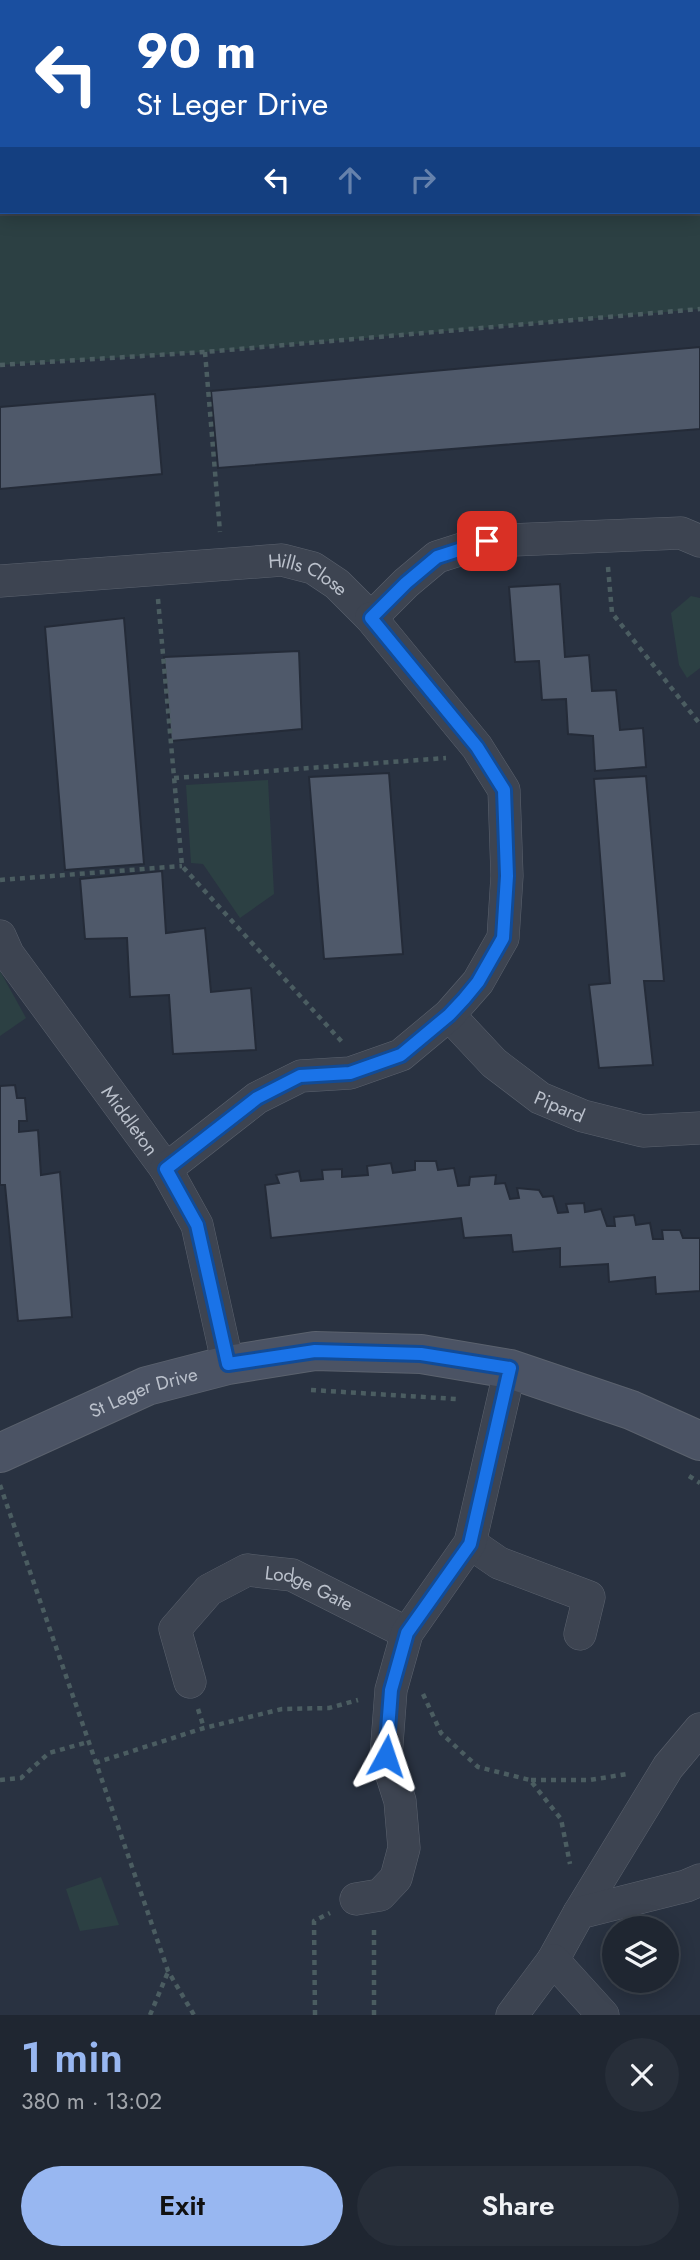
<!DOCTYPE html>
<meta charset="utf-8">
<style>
:root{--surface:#1f2631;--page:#272e39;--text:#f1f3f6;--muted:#a1a5ab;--line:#3c434d;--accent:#98b7f1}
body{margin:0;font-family:Jost,sans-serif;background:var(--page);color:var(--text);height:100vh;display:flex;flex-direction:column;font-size:26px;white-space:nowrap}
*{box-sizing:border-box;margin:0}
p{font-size:23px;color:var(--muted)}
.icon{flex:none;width:38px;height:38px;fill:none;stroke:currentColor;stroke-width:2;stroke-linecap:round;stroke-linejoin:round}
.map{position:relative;height:2015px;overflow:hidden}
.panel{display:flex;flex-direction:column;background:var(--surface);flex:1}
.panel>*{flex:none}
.hud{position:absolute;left:0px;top:0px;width:700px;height:214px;box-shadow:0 4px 18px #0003,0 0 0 2px var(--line);background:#1a4fa0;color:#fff;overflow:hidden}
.controls{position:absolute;left:602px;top:1916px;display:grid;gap:14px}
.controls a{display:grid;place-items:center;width:77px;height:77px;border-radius:50%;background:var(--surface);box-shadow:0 4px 18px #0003,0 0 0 2px var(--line);font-size:35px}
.pin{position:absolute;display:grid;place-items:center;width:60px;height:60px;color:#fff;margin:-30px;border-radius:14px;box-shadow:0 4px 10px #0006}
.me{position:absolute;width:77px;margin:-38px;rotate:5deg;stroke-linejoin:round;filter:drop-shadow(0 0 5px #0008)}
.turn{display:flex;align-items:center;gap:24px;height:147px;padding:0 21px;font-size:32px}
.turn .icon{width:91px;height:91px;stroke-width:2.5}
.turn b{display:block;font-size:49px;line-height:60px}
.lanes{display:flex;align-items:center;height:66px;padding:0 21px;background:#0003;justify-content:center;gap:35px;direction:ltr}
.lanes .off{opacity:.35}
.round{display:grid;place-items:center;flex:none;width:74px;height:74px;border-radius:37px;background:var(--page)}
.headline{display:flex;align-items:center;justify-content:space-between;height:119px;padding:0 21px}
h1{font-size:42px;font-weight:600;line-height:52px;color:var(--accent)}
.button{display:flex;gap:14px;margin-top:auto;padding:14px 21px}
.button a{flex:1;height:80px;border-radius:42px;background:var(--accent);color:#111;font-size:28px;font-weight:600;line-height:80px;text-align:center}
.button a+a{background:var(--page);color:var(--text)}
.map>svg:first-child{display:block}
</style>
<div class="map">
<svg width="700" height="2015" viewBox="0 0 700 2015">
<rect width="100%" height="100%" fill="#293241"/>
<g fill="#2c4043">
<polygon points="0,0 700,0 700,49 698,49 698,2 2,2 2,106 0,106"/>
<polygon points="700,109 700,309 205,352 0,365 0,164 2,164 2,212 698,212 698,110"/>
<polygon points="691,596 700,598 700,668 687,678 679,665 671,613"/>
<polygon points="268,780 274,894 240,918 203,864 191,863 186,785"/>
<polygon points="0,971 26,1018 0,1036"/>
<polygon points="101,1877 119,1925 80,1931 66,1889"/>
</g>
<g fill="#4f596a" stroke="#242b38" stroke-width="2">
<polygon points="700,347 700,429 218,468 211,391"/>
<polygon points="155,394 162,474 0,489 0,407"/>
<polygon points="560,584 565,657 589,655 592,691 616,690 620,730 643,728 646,767 595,771 593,736 568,734 566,699 542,700 539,661 515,662 509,587"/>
<polygon points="124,618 144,864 65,870 45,627"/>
<polygon points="299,651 302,729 171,741 164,657"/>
<polygon points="389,773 403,954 324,959 309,777"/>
<polygon points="646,776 664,981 644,981 653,1065 599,1068 589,985 610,983 594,779"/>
<polygon points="162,871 166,933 205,928 211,992 251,988 256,1050 173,1054 169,995 130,997 127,938 85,939 80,879"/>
<polygon points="15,1085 17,1098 25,1098 27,1121 19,1121 19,1132 38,1130 41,1175 60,1172 72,1317 18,1321 5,1185 0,1185 0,1086"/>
<polygon points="415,1161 436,1161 438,1170 454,1168 458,1186 469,1185 470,1177 496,1175 495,1184 505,1183 510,1199 519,1198 517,1188 539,1190 543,1197 553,1196 558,1213 568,1212 566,1204 584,1203 585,1212 601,1209 607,1226 615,1226 614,1217 634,1215 636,1225 650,1223 653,1239 663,1239 662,1230 680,1230 683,1238 700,1238 700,1291 656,1294 655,1277 609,1282 608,1264 560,1267 560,1248 513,1252 511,1235 464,1238 461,1218 271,1238 265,1185 279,1183 276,1175 299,1171 301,1181 323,1179 322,1170 342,1169 342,1177 368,1175 367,1166 391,1163 393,1173 415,1170"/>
</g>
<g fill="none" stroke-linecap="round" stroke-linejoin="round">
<g stroke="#5b626e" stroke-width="33">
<g id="street">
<path id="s1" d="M0,581L282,560L313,568L337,584L371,618L406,583L437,557L487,541L681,533L700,541"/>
<path id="s2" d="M0,936L8,954L166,1169L197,1225L228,1365"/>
<path id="s3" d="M449,1015L494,1063L540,1098L583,1116L643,1131L700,1128"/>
<polyline points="166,1169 257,1098 301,1076 350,1073 401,1055 449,1015 478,982 503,938 507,876 504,790 477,747 371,618"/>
<polyline points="470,1543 499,1563 589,1597 580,1634"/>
<path id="s4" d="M190,1682L175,1629L209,1590L247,1570L292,1575L407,1633"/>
<polyline points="356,1899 380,1895 396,1878 404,1848 400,1801 386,1757 391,1690 407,1633 470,1543 510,1369"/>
<polyline points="579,1913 668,1767 700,1729"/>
<polyline points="553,1960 579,1913 686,1886 700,1880"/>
<polyline points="512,2015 553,1960 603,2015"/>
</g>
</g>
<g stroke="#5b626e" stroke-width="40">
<g id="secondary">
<path id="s5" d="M0,1453L147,1386L228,1365L315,1351L421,1354L510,1369L631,1410L700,1441"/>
</g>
</g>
<g stroke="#474d5a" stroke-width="40">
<g id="primary">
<polyline points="698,49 700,49"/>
<polyline points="698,102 700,102"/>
<polyline points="0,106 2,106"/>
<polyline points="0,164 2,164"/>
</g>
</g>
<g stroke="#4b5d61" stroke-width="4.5" stroke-dasharray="5 5" stroke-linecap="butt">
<polyline points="205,352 220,532"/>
<polyline points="0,365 205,352 700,309"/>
<polyline points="608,567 612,613 700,724"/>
<polyline points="158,599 182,866 342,1042"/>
<polyline points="174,778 446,758"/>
<polyline points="0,880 182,866"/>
<polyline points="311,1390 456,1399"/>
<polyline points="689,1476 700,1483"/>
<polyline points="0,1485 168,1971 194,2015"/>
<polyline points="423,1694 441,1733 478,1767 530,1780 561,1819 570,1864"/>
<polyline points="198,1709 204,1728"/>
<polyline points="95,1763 204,1728 282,1709 329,1708 358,1700"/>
<polyline points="0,1780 21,1778 49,1753 88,1742"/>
<polyline points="531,1780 590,1780 627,1774"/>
<polyline points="150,2015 168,1972"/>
<polyline points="315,2015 314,1921 330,1913"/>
<polyline points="374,2015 374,1928"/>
</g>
<use href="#street" stroke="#3d4451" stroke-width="32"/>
<use href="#secondary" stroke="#4b5364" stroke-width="38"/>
<use href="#primary" stroke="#5b6371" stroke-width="38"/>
</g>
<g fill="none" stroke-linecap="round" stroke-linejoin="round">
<g stroke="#114b97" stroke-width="18">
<polyline id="route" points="386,1756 391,1690 407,1633 470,1544 510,1368 421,1354 315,1351 228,1364 197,1225 166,1169 257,1098 300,1076 350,1073 401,1055 449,1015 464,999 478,982 503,938 507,876 504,790 477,747 371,618 406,583 437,557 487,541"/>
</g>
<use href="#route" stroke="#1a73e8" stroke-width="12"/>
</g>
<g text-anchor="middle" stroke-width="6" stroke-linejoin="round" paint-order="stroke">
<g font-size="19" fill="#bac0cb" stroke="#222936">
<text dy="7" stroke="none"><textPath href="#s1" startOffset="312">Hills Close</textPath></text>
<text dy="7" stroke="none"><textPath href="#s3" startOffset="145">Pipard</textPath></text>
<text dy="7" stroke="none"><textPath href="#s2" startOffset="226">Middleton</textPath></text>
<text dy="7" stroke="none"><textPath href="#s5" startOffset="156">St Leger Drive</textPath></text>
<text dy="7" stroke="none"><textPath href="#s4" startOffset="215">Lodge Gate</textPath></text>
</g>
</g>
</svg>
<div class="controls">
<a><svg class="icon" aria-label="layers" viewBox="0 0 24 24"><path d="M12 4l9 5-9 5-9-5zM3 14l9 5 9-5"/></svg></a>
</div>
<div class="pin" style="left:487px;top:541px;background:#d93025"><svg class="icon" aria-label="arrive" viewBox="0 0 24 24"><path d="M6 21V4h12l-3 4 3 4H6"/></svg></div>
<svg class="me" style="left:386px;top:1756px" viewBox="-20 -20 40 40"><path d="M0-17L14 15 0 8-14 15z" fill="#1a73e8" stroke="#fff" stroke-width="4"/></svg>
<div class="hud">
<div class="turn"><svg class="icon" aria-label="left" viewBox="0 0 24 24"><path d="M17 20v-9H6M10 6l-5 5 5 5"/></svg><div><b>90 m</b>St Leger Drive</div></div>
<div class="lanes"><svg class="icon" aria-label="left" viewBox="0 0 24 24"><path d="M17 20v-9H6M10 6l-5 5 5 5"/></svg><svg class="icon off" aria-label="ahead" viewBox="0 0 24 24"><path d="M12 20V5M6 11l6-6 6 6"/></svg><svg class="icon off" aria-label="right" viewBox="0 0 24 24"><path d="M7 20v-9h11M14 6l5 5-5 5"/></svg></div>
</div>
</div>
<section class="panel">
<div class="headline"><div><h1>1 min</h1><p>380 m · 13:02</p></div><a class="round"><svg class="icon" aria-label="close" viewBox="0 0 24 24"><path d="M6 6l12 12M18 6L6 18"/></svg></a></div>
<div class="button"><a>Exit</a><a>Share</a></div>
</section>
